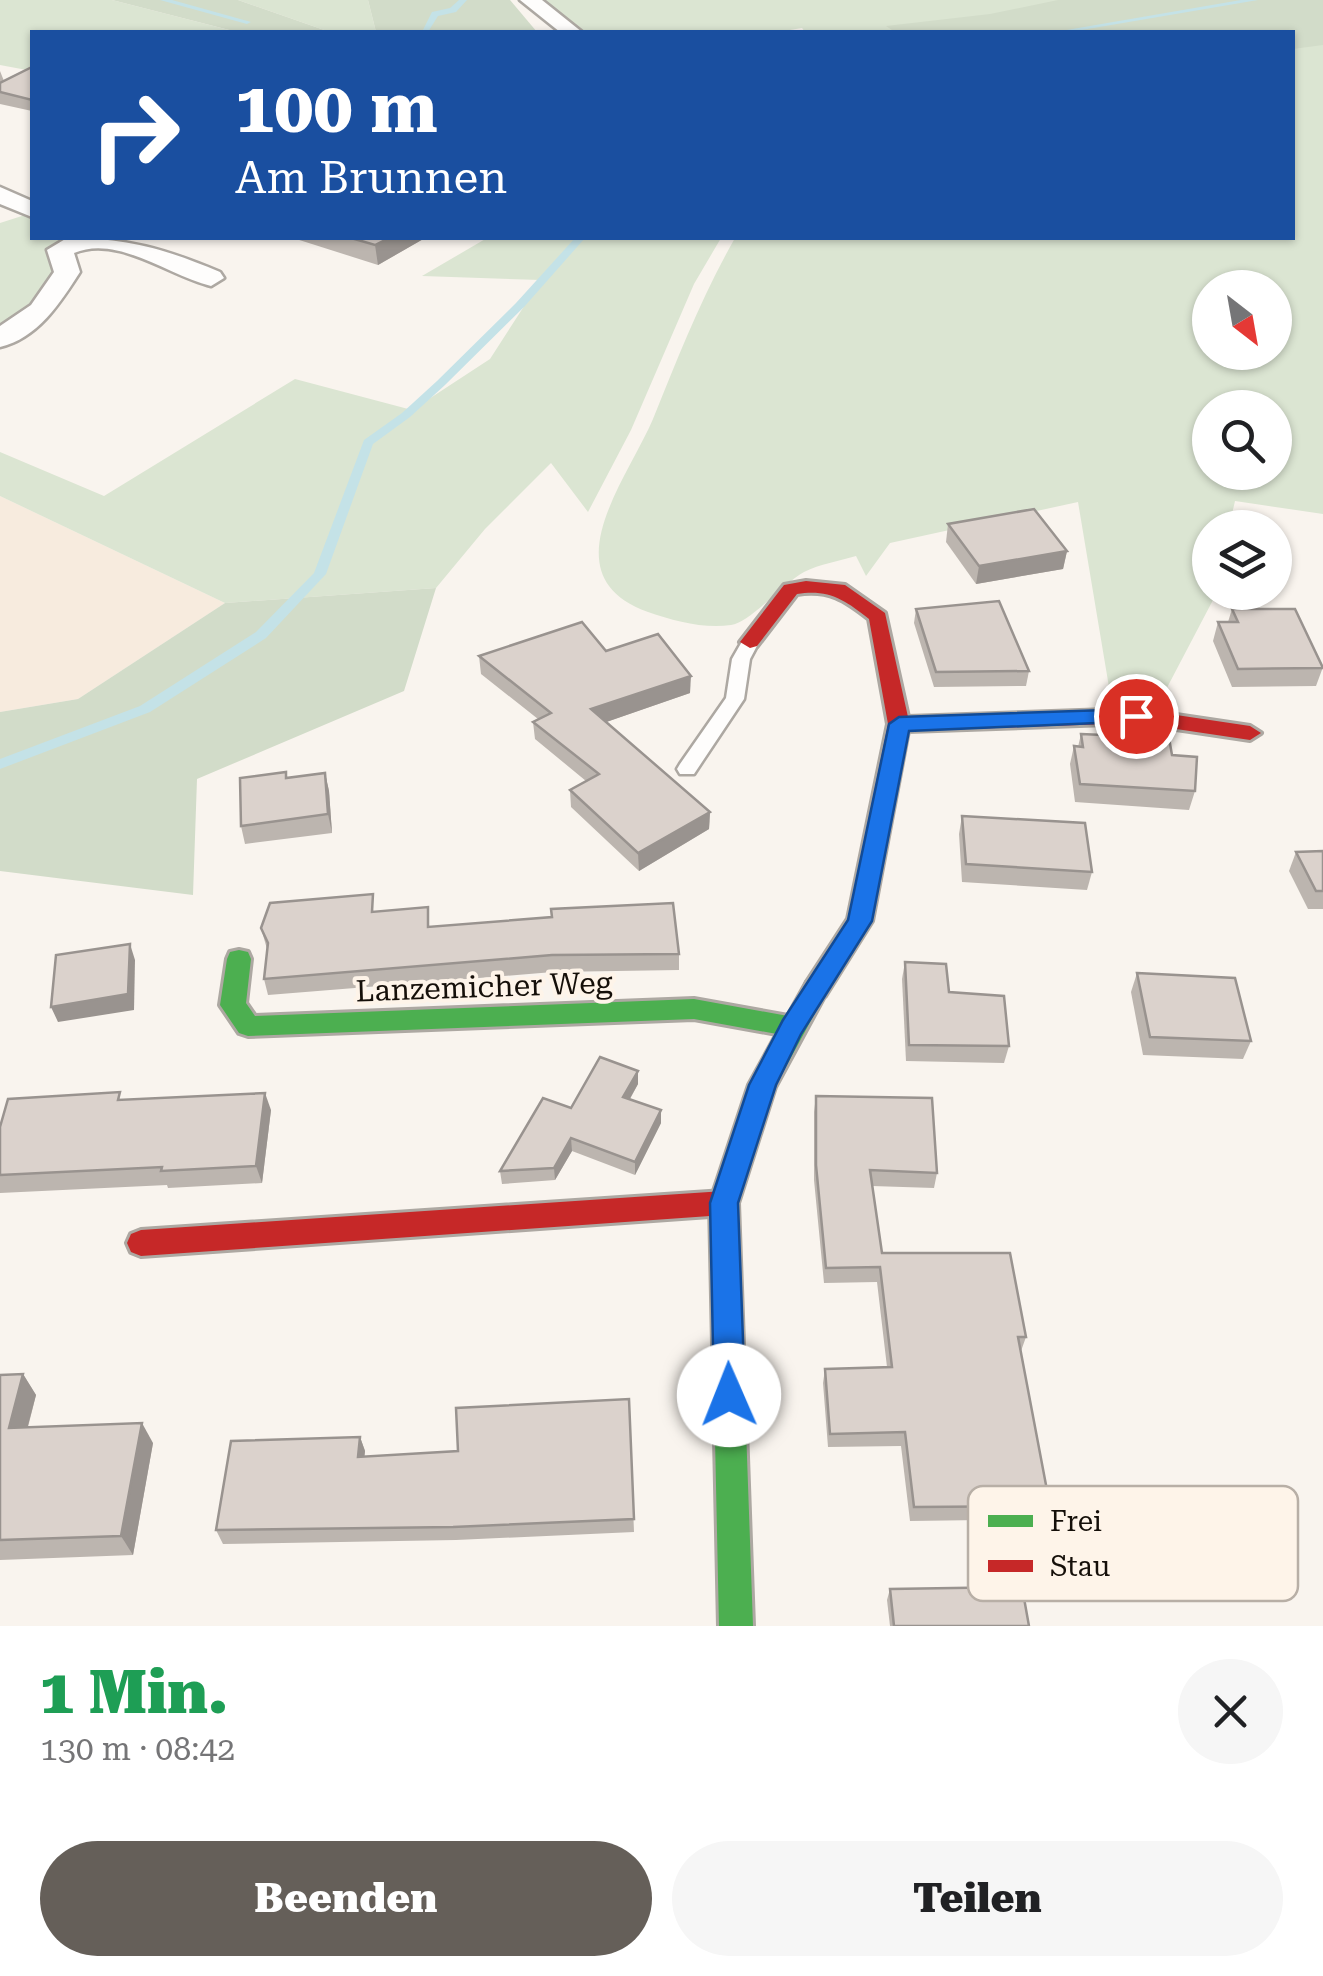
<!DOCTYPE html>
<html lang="de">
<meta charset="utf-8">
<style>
:root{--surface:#fff;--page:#f6f6f6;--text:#202124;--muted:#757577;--accent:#655f59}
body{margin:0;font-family:"Roboto Serif",serif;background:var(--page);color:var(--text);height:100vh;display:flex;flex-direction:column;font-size:38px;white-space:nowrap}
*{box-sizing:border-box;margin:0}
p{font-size:32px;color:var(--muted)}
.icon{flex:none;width:55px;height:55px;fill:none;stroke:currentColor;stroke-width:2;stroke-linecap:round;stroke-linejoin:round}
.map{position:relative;height:1626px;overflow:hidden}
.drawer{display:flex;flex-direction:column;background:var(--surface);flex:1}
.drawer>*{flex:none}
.top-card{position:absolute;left:30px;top:30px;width:1265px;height:210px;border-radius:0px;box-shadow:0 2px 8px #0004;background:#1a4fa0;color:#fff;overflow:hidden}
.needle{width:65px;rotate:149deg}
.buttons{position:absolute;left:1192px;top:270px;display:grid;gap:20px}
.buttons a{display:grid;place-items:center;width:100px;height:100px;border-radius:50%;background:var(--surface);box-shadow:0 2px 8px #0004;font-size:50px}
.pin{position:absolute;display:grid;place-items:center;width:85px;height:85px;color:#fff;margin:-42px;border:5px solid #fff;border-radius:50%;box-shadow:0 2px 10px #0007}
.me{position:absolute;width:110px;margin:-55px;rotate:359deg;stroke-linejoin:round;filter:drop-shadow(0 0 8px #0008)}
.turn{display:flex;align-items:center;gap:35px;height:210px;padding:0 40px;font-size:45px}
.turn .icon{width:130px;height:130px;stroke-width:2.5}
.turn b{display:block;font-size:70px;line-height:85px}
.round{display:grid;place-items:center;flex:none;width:105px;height:105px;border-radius:52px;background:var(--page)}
.summary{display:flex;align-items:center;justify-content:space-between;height:170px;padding:0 40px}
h1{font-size:60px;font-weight:800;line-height:75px;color:#1e9e55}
.primary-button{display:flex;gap:20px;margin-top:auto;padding:20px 40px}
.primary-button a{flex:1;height:115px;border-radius:60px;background:var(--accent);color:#fff;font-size:40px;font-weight:800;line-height:115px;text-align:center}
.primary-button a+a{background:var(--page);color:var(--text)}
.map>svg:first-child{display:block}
</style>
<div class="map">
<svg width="1323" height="1626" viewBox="0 0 1323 1626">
<rect width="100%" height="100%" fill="#f9f4ee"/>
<polygon fill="#f7ebde" points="0,496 225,603 78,699 0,712"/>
<g fill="#dbe5d2" fill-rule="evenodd">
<polygon points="0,0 112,0 237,32 32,32 32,71 0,65"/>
<polygon points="238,0 368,0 376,32 330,32"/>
<path d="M531,0H1323V514L1235,501L1229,527L1210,528V592L1215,593L1213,600L1160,701L1111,699L1078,502L890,543L866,576L856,556C839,561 820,564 804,572C783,583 750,623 731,625C704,629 674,621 648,612C548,576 627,480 653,419C678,357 702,296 735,238H1292V32H805L802,28L778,32H569L540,13ZM1210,288H1275V352H1210ZM1210,408H1275V472H1210Z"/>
<path d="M25,215L32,219V238L65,240C56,281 32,307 0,334V223Z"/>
<polygon points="487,238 721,238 694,284 631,430 588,512 551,463 485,529 436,588 225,603 0,496 0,452 104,496 295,379 412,410 490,359 541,280 422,276"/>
</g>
<g fill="#d2dcc9">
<polygon points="112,0 238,0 330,32 237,32"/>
<polygon points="368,0 510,0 537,32 376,32"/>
<polygon points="1058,0 1323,0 1323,45 1293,49 1292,32 895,32 886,26 990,14"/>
<polygon points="436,588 404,691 197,779 193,895 0,871 0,712 78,699 225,603"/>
</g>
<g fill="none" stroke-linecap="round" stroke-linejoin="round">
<g fill="#c4e2e7" fill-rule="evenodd">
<polygon points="160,0 172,0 251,22 247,24"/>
<polygon points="459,0 467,0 456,12 438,16 428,32 422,32 432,12 450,8"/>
<polygon points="1241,0 1258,0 1070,32 1055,32"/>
<polygon points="575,238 585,238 524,307 445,385 410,417 373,444 326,574 266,638 150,712 0,769 0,759 140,706 256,632 314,573 364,440 402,413 437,381 516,303"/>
</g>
<g stroke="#ada8a2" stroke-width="5">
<polygon id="lane" points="750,636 759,642 750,659 744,699 694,774 680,774 677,769 680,764 726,698 732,659 744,638"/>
</g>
<g stroke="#ada8a2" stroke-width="5">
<g id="street">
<polygon points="520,0 542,0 582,32 560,32"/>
<polygon points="0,187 32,201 32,217 0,204"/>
<path d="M67,238C128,238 165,249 220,272L224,278L211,286C169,276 117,234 74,253L80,272C60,303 38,338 0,347V326L31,305L54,272L47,250Z"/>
</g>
</g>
<g stroke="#ada8a2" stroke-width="6">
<polygon id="fast" points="239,950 248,952 251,959 246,1003 255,1016 694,999 788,1016 807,982 816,979 825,982 828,989 775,1087 738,1203 753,1626 719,1626 710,1203 749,1085 777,1034 694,1019 248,1036 239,1033 220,1005 227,959 230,952"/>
</g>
<g stroke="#ada8a2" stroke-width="6">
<g id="jam">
<path d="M806,581L845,585L885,613L908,717L1136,709L1250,726L1261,733L1250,740L1136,723L908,731L872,921L825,996L816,999L807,996L804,989L807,982L848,919L888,724L869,619C845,600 829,589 797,594L757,646L750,648L740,642L784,585Z"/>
<polygon points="724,1191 734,1194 738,1203 734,1212 724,1215 141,1256 131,1252 127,1243 131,1234 141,1230"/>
</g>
</g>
<use href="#lane" fill="#fefdfc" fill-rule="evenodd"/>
<use href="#street" fill="#fefdfc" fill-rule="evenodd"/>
<use href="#fast" fill="#4caf50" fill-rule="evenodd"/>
<use href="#jam" fill="#c62828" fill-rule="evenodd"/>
</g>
<g fill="#bcb5af">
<polygon points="32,67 32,111 0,104 0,71 4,81"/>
<polygon points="293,238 425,238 378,265"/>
<polygon points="948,524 1067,551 1063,569 976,584 946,542"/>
<polygon points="916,609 1029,671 1026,686 934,687 914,623"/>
<polygon points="1232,609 1323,667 1316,686 1232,687 1213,641 1218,622 1228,622"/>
<polygon points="606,651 690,693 606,722 710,812 709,829 639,871 571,807 570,790 586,781 535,739 533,722 538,719 481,674 479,656"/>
<polygon points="1081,734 1172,755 1195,791 1189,810 1075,802 1070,764 1074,746 1078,747"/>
<polygon points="286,772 287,778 325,773 329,791 332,833 245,844 241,826"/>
<polygon points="962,816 1092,872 1087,890 962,882 959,834"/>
<polygon points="1323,851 1323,909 1308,909 1289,871 1296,852"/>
<polygon points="376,911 431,927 679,954 679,970 553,972 268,995 264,979 267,949 261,928"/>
<polygon points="905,962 949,992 1009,1046 1004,1063 906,1061 902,979"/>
<polygon points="1137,973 1251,1041 1243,1059 1143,1055 1131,992"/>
<polygon points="638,1071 638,1084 630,1099 661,1123 635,1175 572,1151 555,1180 502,1184 500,1171 571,1108"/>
<polygon points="816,1096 937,1173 934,1188 872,1186 882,1253 1026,1337 1021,1351 1050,1506 1044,1519 910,1521 901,1446 828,1447 823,1383 825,1369 887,1367 877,1282 824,1283 814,1180 814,1112"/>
<polygon points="123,1100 271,1110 262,1183 168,1188 167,1185 0,1193 0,1127"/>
<polygon points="23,1374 36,1395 28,1427 153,1443 133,1555 0,1560 0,1375"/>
<polygon points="629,1399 634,1532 456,1540 223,1544 216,1530 360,1437 365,1451 364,1457 458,1451"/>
<polygon points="890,1589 1029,1626 890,1626 887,1600"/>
</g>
<g fill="#99938f">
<polygon points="389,238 425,238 378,265 375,245"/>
<polygon points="1067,551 1063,569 976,584 979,566"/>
<polygon points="691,676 690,693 592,727 591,709"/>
<polygon points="325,773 329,791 332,833 328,814"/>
<polygon points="710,812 709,829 639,871 638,853"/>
<polygon points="130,944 135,960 134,1010 58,1022 51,1007"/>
<polygon points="638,1071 638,1084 624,1109 623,1097"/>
<polygon points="265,1093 271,1110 262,1183 256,1166"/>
<polygon points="661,1110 661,1123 635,1175 635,1162"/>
<polygon points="571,1138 572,1151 555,1180 554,1168"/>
<polygon points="23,1374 36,1395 22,1448 9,1428"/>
<polygon points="142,1423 153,1443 133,1555 121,1536"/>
<polygon points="360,1437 365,1451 363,1471 358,1457"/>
</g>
<g fill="#dbd2cc" stroke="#99938f" stroke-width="2.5">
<polygon points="32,67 32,100 0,92 0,83"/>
<polygon points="351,238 389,238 375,245"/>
<polygon points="1034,509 1067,551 979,566 948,524"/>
<polygon points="999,601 1029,671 936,672 916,609"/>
<polygon points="1232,609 1295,609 1323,668 1238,669 1218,622 1238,622"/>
<polygon points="582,622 606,651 658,634 691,676 591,709 710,812 638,853 570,790 599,774 533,722 551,713 479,656"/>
<polygon points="1081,734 1169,738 1172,755 1197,757 1195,791 1080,784 1074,746 1083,747"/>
<polygon points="286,772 286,778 325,773 328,814 241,826 240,778"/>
<polygon points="962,816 1085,823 1092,872 966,864"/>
<polygon points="1323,851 1323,891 1316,891 1296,852"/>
<polygon points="373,894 372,912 428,907 428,927 552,917 551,909 673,903 679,954 552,955 264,979 268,943 261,928 270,903"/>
<polygon points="130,944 128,994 51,1007 56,955"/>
<polygon points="905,962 946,964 949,992 1004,996 1009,1046 909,1045"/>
<polygon points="1137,973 1235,978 1251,1041 1150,1037"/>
<polygon points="600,1057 638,1071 623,1097 661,1110 635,1162 571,1138 554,1168 500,1171 543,1098 571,1108"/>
<polygon points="120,1092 118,1100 265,1093 256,1166 161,1171 162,1167 0,1175 0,1127 8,1099"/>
<polygon points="816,1096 932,1098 937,1173 870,1170 882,1253 1010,1253 1026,1337 1018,1337 1050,1506 914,1507 905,1432 830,1434 825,1369 892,1367 880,1267 826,1268 816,1165"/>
<polygon points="23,1374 9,1428 142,1423 121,1536 0,1540 0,1375"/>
<polygon points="629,1399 634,1519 453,1527 216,1530 231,1441 360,1437 358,1457 458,1451 456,1408"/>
<polygon points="1022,1587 1029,1626 894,1626 890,1589"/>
</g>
<polygon fill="#1a73e8" stroke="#114b97" stroke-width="2.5" points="1136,709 1146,716 1143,721 909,731 872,921 801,1034 776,1085 738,1203 745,1395 740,1406 729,1410 718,1406 714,1395 710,1203 749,1085 783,1020 848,920 889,724 899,717"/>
<g text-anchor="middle" stroke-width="8" stroke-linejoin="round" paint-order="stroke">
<g font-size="30" fill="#150f09" stroke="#fef4e9">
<text transform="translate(484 987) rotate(-2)" y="10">Lanzemicher Weg</text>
</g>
</g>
<rect x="968" y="1486" width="330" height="115" rx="15" fill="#fef4e9" stroke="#b8afa6" stroke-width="2.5"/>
<rect x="988" y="1515" width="45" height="12" fill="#4caf50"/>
<rect x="988" y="1560" width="45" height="12" fill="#c62828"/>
<g font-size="28" fill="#150f09">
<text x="1050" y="1531">Frei</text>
<text x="1050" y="1576">Stau</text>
</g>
</svg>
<div class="buttons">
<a><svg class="needle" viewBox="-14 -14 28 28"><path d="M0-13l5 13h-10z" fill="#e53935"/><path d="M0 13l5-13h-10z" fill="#757577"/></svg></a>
<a><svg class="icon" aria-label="search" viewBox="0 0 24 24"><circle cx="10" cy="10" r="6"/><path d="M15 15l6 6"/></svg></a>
<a><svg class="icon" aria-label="layers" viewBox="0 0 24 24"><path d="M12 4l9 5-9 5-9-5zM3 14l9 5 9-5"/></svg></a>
</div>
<div class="pin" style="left:1136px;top:716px;background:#d93025"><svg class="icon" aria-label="arrive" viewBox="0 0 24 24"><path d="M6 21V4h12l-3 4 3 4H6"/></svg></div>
<svg class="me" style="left:729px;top:1395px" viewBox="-20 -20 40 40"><circle r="19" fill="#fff"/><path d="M0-13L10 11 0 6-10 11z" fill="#1a73e8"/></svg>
<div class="top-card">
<div class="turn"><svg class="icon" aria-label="right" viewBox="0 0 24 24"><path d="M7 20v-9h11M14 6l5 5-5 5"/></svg><div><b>100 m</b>Am Brunnen</div></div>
</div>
</div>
<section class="drawer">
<div class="summary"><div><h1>1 Min.</h1><p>130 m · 08:42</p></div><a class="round"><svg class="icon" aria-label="close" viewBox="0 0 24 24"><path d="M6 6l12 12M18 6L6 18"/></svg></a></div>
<div class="primary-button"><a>Beenden</a><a>Teilen</a></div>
</section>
